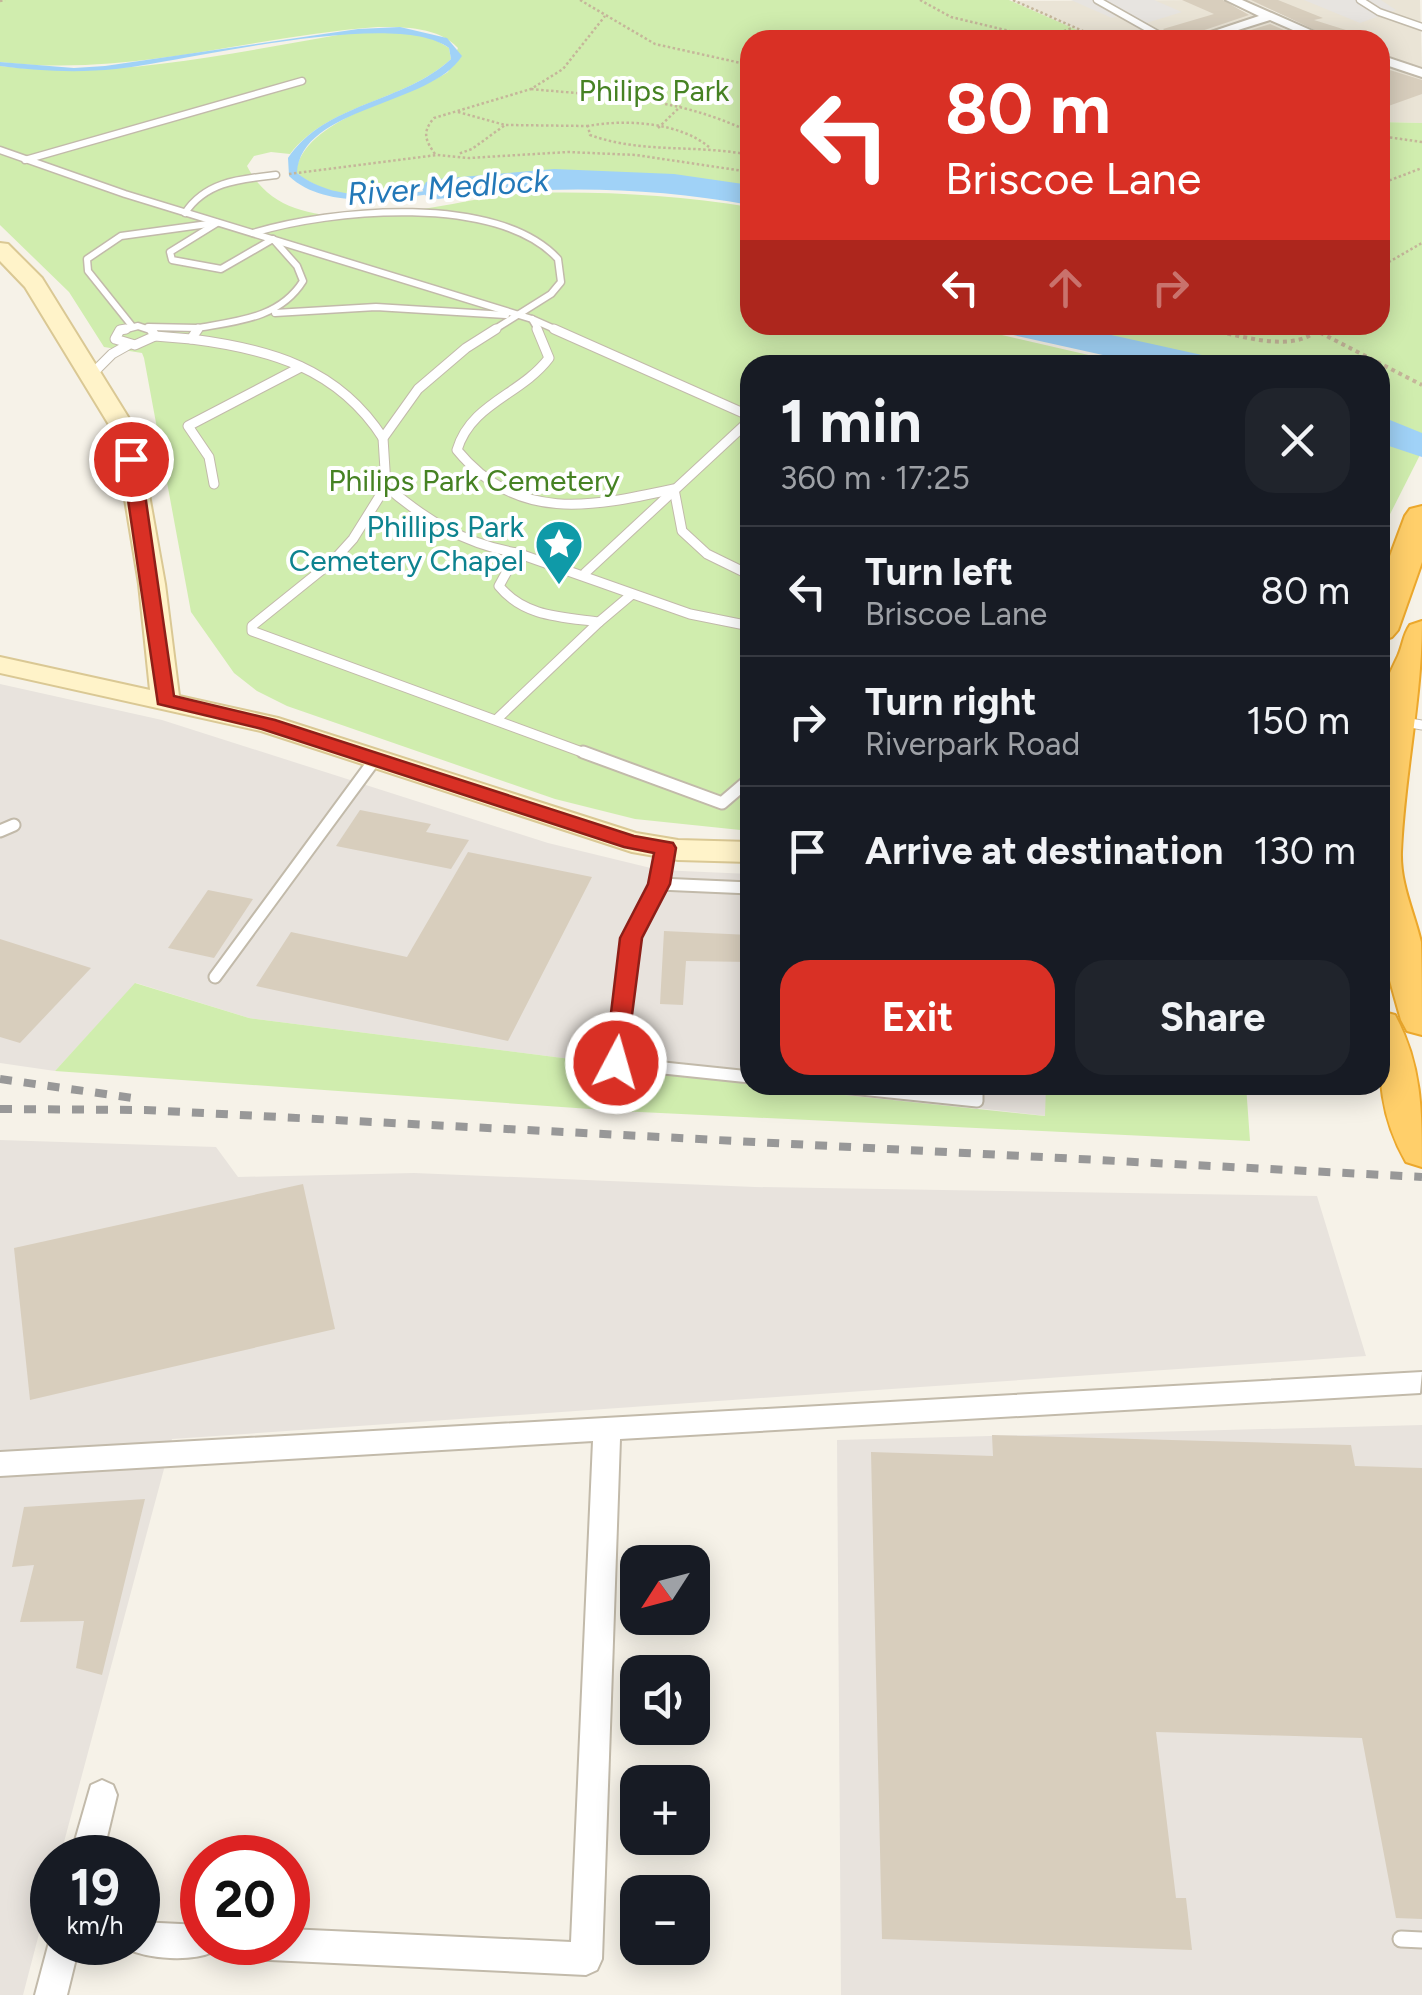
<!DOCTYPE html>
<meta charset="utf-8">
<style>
:root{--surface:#171b24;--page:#20242c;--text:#f1f3f6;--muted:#9ea1a6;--line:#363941;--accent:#d93025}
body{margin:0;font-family:Figtree,sans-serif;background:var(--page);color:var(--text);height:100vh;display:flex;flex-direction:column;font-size:38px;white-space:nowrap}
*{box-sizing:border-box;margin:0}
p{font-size:32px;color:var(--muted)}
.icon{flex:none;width:55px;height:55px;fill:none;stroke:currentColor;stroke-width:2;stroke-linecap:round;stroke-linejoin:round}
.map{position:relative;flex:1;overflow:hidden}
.details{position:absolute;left:740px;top:355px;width:650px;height:740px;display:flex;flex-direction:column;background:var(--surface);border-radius:30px;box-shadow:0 5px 25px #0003}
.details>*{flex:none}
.banner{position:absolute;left:740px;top:30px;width:650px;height:305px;border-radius:30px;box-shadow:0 5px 25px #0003;background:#d93025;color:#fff;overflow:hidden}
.needle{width:65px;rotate:234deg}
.tools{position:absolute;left:620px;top:1545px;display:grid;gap:20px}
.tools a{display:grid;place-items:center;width:90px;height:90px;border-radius:20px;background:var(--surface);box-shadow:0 5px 25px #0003;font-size:50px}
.speed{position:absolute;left:30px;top:1835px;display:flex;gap:20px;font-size:50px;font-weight:700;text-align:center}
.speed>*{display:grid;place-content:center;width:130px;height:130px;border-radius:50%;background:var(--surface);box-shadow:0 5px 25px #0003;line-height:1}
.speed small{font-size:25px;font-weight:400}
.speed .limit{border:15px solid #d22;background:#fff;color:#111}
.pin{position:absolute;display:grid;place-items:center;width:85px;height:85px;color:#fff;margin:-42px;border:5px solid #fff;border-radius:50%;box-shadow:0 2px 10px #0007}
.me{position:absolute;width:110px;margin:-55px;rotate:6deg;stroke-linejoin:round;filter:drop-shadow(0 0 8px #0008)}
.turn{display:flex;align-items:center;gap:35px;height:210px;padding:0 40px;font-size:45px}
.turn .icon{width:130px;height:130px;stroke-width:2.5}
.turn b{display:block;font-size:70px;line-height:85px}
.lanes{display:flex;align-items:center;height:95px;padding:0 40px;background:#0003;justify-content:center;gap:50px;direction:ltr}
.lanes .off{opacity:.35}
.round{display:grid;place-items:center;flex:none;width:105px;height:105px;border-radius:30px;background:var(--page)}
.head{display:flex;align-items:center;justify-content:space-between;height:170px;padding:0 40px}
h1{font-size:60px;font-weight:700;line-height:75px}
.action{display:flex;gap:20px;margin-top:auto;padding:20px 40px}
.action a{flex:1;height:115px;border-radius:30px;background:var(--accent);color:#fff;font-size:40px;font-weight:700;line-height:115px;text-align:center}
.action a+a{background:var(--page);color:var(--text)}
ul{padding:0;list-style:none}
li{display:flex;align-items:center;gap:30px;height:130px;padding:0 40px;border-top:2px solid var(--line)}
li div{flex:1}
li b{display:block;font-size:38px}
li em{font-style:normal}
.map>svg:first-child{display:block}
</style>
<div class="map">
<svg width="1422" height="1995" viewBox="0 0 1422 1995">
<rect width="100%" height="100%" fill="#f6f2e8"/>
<g fill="#eae4d6">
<polygon points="1216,0 1312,40 1100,40 1012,1"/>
<polygon points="1247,0 1420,0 1422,68 1380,53 1380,40 1345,40"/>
<polygon points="1380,64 1422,79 1422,123 1380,122"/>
</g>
<g fill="#e8e3dd">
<polygon points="0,684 162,720 548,843 659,870 750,874 750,1082 249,1018 136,983 55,1071 0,1063"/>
<polygon points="777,1085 1046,1085 1046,1116"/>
<polygon points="0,1140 216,1147 238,1177 414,1173 755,1187 1317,1196 1366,1356 172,1439 60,1857 52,1858 52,1884 23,1995 0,1995"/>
<polygon points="1422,1425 1422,1995 841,1995 837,1440"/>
</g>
<g fill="#d0edae">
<path d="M0,0H1009L1100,40H750V194C673,178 591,179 513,176C441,173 361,223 296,173C302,118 407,98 448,72L458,48C438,27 406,27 378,27C251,36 129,78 0,62Z"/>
<path d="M362,31C392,30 424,30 449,48L451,59C405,102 331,102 290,154L271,152L254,156L247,166C293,258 450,196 527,193C600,191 678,195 750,207V325H959L1132,365H750V831L635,819L555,799L287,706L257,691L234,673L191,612L144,358L142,353L104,347L69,292L0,225V66C121,81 243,50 362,31Z"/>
<polygon points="1380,122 1422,123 1422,444 1380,425 1380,365 1207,365 1025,325 1380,325"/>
<polygon points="1380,437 1422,451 1380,534"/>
<polygon points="135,983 249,1018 750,1082 750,1085 1045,1116 1046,1085 1246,1085 1250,1141 619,1111 55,1071"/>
</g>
<g fill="#e7e4e0">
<polygon points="1071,0 1154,0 1182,12 1143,24 1121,15 1112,18"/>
<polygon points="1304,0 1381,0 1396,10 1360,23"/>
</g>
<path fill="#a0d2f7" d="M400,27L447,38L462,56C431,106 301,106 297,173C351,216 447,185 510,176L508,181C448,188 337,222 289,176L288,158C326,102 404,103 451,59L449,48C396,8 187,61 116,69C77,73 38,71 0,66V62L74,68L105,66L358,29Z"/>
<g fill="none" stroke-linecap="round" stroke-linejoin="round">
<g fill="#a0d2f7" fill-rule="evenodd">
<path d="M554,169L674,174L750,185V205C646,186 543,185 438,199L426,196L422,189L426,182L438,179Z"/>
<polygon points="999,325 1066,325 1211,357 1217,365 1148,365 1004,333"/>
<polygon points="1380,416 1422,433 1422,457 1380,443"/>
</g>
</g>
<g fill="#d8cebd">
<polygon points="1182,0 1223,0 1249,15 1175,40 1163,29 1214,14"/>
<polygon points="1251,0 1278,0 1323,18 1314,20 1362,35 1361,40 1336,40"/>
<polygon points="1270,24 1307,40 1219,40"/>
<polygon points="1380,67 1422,80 1422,94 1380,109"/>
<polygon points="360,810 431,824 426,832 469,840 451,869 336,846"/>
<polygon points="468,852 592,877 508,1041 256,986 291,932 407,957"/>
<polygon points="208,890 253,899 214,958 168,948"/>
<polygon points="664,931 750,935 750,962 686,961 683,1005 660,1004"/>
<polygon points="0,939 91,968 20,1043 0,1037"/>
<polygon points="303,1184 335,1329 30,1400 14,1248"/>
<polygon points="992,1435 1351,1445 1355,1466 1422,1468 1422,1919 1396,1918 1362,1738 1156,1732 1176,1898 1186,1898 1192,1950 882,1939 871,1452 993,1456"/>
<polygon points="145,1499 102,1675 76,1668 84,1621 20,1622 34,1565 12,1567 24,1507"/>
</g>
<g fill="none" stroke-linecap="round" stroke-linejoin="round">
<g stroke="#c2baaa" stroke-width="9">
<g id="lane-far3">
<polyline points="1097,0 1168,40"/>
<polyline points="1360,0 1379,12 1422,27"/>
<polyline points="0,150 125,194 532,319 559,331"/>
<polyline points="25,160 302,81"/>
<path d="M185,213C206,181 241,179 276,175"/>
<path d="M253,233C331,209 498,193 558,259L561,282L551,294L492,331"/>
<polyline points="275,313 376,307 506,315"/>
<polyline points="532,319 539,331"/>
<polyline points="132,326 88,271 87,259 121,236 208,224"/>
<polyline points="148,327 198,328 196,331"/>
<path d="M198,328C238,321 280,318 303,281L297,266L273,239L221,269L172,260L170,252L217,223"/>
<polyline points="119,331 138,326 153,331"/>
</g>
</g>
<g stroke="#c2baaa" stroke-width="11">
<g id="lane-far2">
<polyline points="126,329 120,330 115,339 135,345 155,336 151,329"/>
<path d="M496,329L466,348L418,389L383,438L386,486C425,520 465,544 517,553"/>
<path d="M537,329L549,358C521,395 471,403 457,450C517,523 591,507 674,489L682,531L707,554L750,575"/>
<polyline points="554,329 750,416"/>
<polyline points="155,336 191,339 198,329"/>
<path d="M191,339C270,349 338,368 383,438"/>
<polyline points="91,375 112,354 128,345"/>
<polyline points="214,484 209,457 188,426 301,367"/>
<polyline points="386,486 353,539 334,560 252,626 252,631 590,755"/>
<polyline points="585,573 750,420"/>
<path d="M631,595L599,622C562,617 524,617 499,586L517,553L690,614L750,626"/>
<polyline points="496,720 599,622"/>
<polyline points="1399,721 1422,725"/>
</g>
</g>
<g stroke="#c2baaa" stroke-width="15">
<g id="lane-far1">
<polyline points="583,752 722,803 750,779"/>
<polyline points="0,831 14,825"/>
<polyline points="666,848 659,884 750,888"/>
<polyline points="659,884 631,938 616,1063 750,1077"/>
<polyline points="215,977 376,758"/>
<polyline points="822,1085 977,1101 977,1085"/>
</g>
</g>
<g stroke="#c2baaa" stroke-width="19">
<polyline id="lane" points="1401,1939 1422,1940"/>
</g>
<g stroke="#c2baaa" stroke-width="4">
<g id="street">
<polygon points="1226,0 1242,0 1333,40 1316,40 1270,20 1206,40 1187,40 1259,16"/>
<polygon points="1380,55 1422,69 1422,77 1380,63"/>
<path d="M1422,1372L1420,1393L620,1439L602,1959L597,1970L586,1975L230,1958L219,1953L216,1947L213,1952C191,1962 149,1959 127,1949L124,1942H138V1922L202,1925V1942H288V1929L571,1942L593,1441L0,1476V1452Z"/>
<polygon points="102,1780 113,1785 117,1795 102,1858 70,1858 91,1785"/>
<polygon points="52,1931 52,1942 80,1942 67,1995 35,1995"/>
</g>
</g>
<g stroke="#dac894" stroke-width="4">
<polygon id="secondary" points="0,243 8,244 42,278 138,433 165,584 179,696 278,718 636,833 678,840 750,842 750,862 678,860 632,852 261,731 0,673 0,657 150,690 139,584 114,433 25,287 0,261"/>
</g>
<g stroke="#eca82c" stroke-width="4">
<g id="highway">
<polygon points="1422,506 1422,562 1398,630 1392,637 1380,641 1380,583 1405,516 1410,509"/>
<path d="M1422,621C1422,699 1404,775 1401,852C1400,884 1414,912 1421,942C1422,971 1422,1006 1422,1035L1407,1031L1401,1020L1380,945V703C1384,684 1390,673 1398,656C1403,645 1403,635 1410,625Z"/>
<path d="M1380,1011L1395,1015C1422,1065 1422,1112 1422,1167L1406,1162C1376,1109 1380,1069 1380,1011Z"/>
</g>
</g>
<g stroke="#c5b69a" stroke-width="2.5" stroke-dasharray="2.5 2.5" stroke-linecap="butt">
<polyline points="580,0 655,44 750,65"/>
<polyline points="920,0 951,17 1047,40"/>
<polyline points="1013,0 1103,40"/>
<polyline points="0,1 5,0"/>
<polyline points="1045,38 1072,28"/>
<path d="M531,89C612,97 674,96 750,132"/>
<polyline points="458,112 505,125 472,149 458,154"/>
<polyline points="506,125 588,126"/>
<polyline points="658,128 681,106"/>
<polyline points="1380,136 1422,142"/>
<path d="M709,147C679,122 625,119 588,126L590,135C642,154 697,144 750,155"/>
<path d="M435,154C425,140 422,132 434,118L531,89L563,69L605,16"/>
<polyline points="289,174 437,155 469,158 568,152 636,155 750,172"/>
<polyline points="1380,184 1422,168"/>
<polyline points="1380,267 1422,243"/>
<polyline points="1181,325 1219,331"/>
<polyline points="1306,325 1318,331"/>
<polyline points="1316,331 1323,325"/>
</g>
<g stroke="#c5b69a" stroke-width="4" stroke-dasharray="4 4" stroke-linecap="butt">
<path d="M1204,329C1239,334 1291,355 1319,329"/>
<polyline points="1313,329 1422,385"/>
</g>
<use href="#lane-far3" stroke="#fff" stroke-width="6"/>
<use href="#lane-far2" stroke="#fff" stroke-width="9"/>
<use href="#lane-far1" stroke="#fff" stroke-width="11"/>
<use href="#lane" stroke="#fff" stroke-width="15"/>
<use href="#street" fill="#fff" fill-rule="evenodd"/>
<use href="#secondary" fill="#fff3c9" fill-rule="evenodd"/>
<use href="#highway" fill="#ffcf6a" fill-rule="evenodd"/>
<g stroke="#989898" stroke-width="8" stroke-dasharray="12 12" stroke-linecap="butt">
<polyline points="0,1079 133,1098"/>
<polyline points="0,1109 145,1110 1422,1177"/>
</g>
</g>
<polygon fill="#d93025" stroke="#8d1f18" stroke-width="2.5" points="131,454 140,459 174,696 275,720 634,836 673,843 676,848 670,884 642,938 625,1069 616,1071 605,1063 620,938 648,884 654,853 624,847 262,729 158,704 122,459"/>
<defs>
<g id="sight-pin" transform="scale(2.5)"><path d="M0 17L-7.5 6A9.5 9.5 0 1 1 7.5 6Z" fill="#0f9aa8" stroke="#fff"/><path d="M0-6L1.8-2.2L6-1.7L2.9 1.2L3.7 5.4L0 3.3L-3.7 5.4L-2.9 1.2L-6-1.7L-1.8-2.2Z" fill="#fff"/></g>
</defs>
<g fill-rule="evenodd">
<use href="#sight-pin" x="559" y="544"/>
</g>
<g text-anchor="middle" stroke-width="8" stroke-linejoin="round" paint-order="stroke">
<g font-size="30" fill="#468223" stroke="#fff">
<text x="654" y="101">Philips Park</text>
<text x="474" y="491">Philips Park Cemetery</text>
</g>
<g font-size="30" fill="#0d838f" stroke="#fff" text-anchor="end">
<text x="524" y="537">Phillips Park<tspan x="524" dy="34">Cemetery Chapel</tspan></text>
</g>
<g font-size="32" font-style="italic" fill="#2378b8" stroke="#fff">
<text transform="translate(448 187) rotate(-4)" y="11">River Medlock</text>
</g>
</g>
</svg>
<div class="tools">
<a><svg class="needle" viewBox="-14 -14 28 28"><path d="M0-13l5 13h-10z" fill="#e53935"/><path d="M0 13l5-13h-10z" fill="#9ea1a6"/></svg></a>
<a><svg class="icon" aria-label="sound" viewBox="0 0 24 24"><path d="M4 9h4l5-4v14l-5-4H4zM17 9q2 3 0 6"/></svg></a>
<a>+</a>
<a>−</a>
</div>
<div class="speed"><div>19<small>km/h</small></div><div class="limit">20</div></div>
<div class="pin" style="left:131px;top:459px;background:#d93025"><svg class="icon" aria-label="arrive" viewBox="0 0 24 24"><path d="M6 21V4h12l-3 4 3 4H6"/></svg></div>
<svg class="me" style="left:616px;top:1063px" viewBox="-20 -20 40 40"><circle r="17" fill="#d93025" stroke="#fff" stroke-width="3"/><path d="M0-11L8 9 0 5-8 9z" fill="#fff"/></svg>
<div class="banner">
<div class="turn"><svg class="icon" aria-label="left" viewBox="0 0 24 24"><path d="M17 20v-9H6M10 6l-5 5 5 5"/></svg><div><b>80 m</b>Briscoe Lane</div></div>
<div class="lanes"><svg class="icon" aria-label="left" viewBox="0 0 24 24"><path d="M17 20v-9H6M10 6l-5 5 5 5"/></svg><svg class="icon off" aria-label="ahead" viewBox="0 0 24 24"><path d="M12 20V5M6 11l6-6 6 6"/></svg><svg class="icon off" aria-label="right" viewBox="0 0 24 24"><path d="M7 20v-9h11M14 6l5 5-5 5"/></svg></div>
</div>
<section class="details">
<div class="head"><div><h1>1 min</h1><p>360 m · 17:25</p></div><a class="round"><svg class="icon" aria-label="close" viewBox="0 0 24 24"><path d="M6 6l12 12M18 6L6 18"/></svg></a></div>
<ul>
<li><svg class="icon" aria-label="left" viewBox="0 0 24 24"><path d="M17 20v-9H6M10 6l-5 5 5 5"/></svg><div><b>Turn left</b><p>Briscoe Lane</p></div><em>80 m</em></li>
<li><svg class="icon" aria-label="right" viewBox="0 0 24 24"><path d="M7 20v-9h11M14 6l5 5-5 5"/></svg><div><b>Turn right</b><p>Riverpark Road</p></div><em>150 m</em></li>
<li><svg class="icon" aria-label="arrive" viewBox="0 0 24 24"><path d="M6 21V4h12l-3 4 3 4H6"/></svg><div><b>Arrive at destination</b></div><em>130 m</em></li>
</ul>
<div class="action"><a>Exit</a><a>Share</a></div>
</section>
</div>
